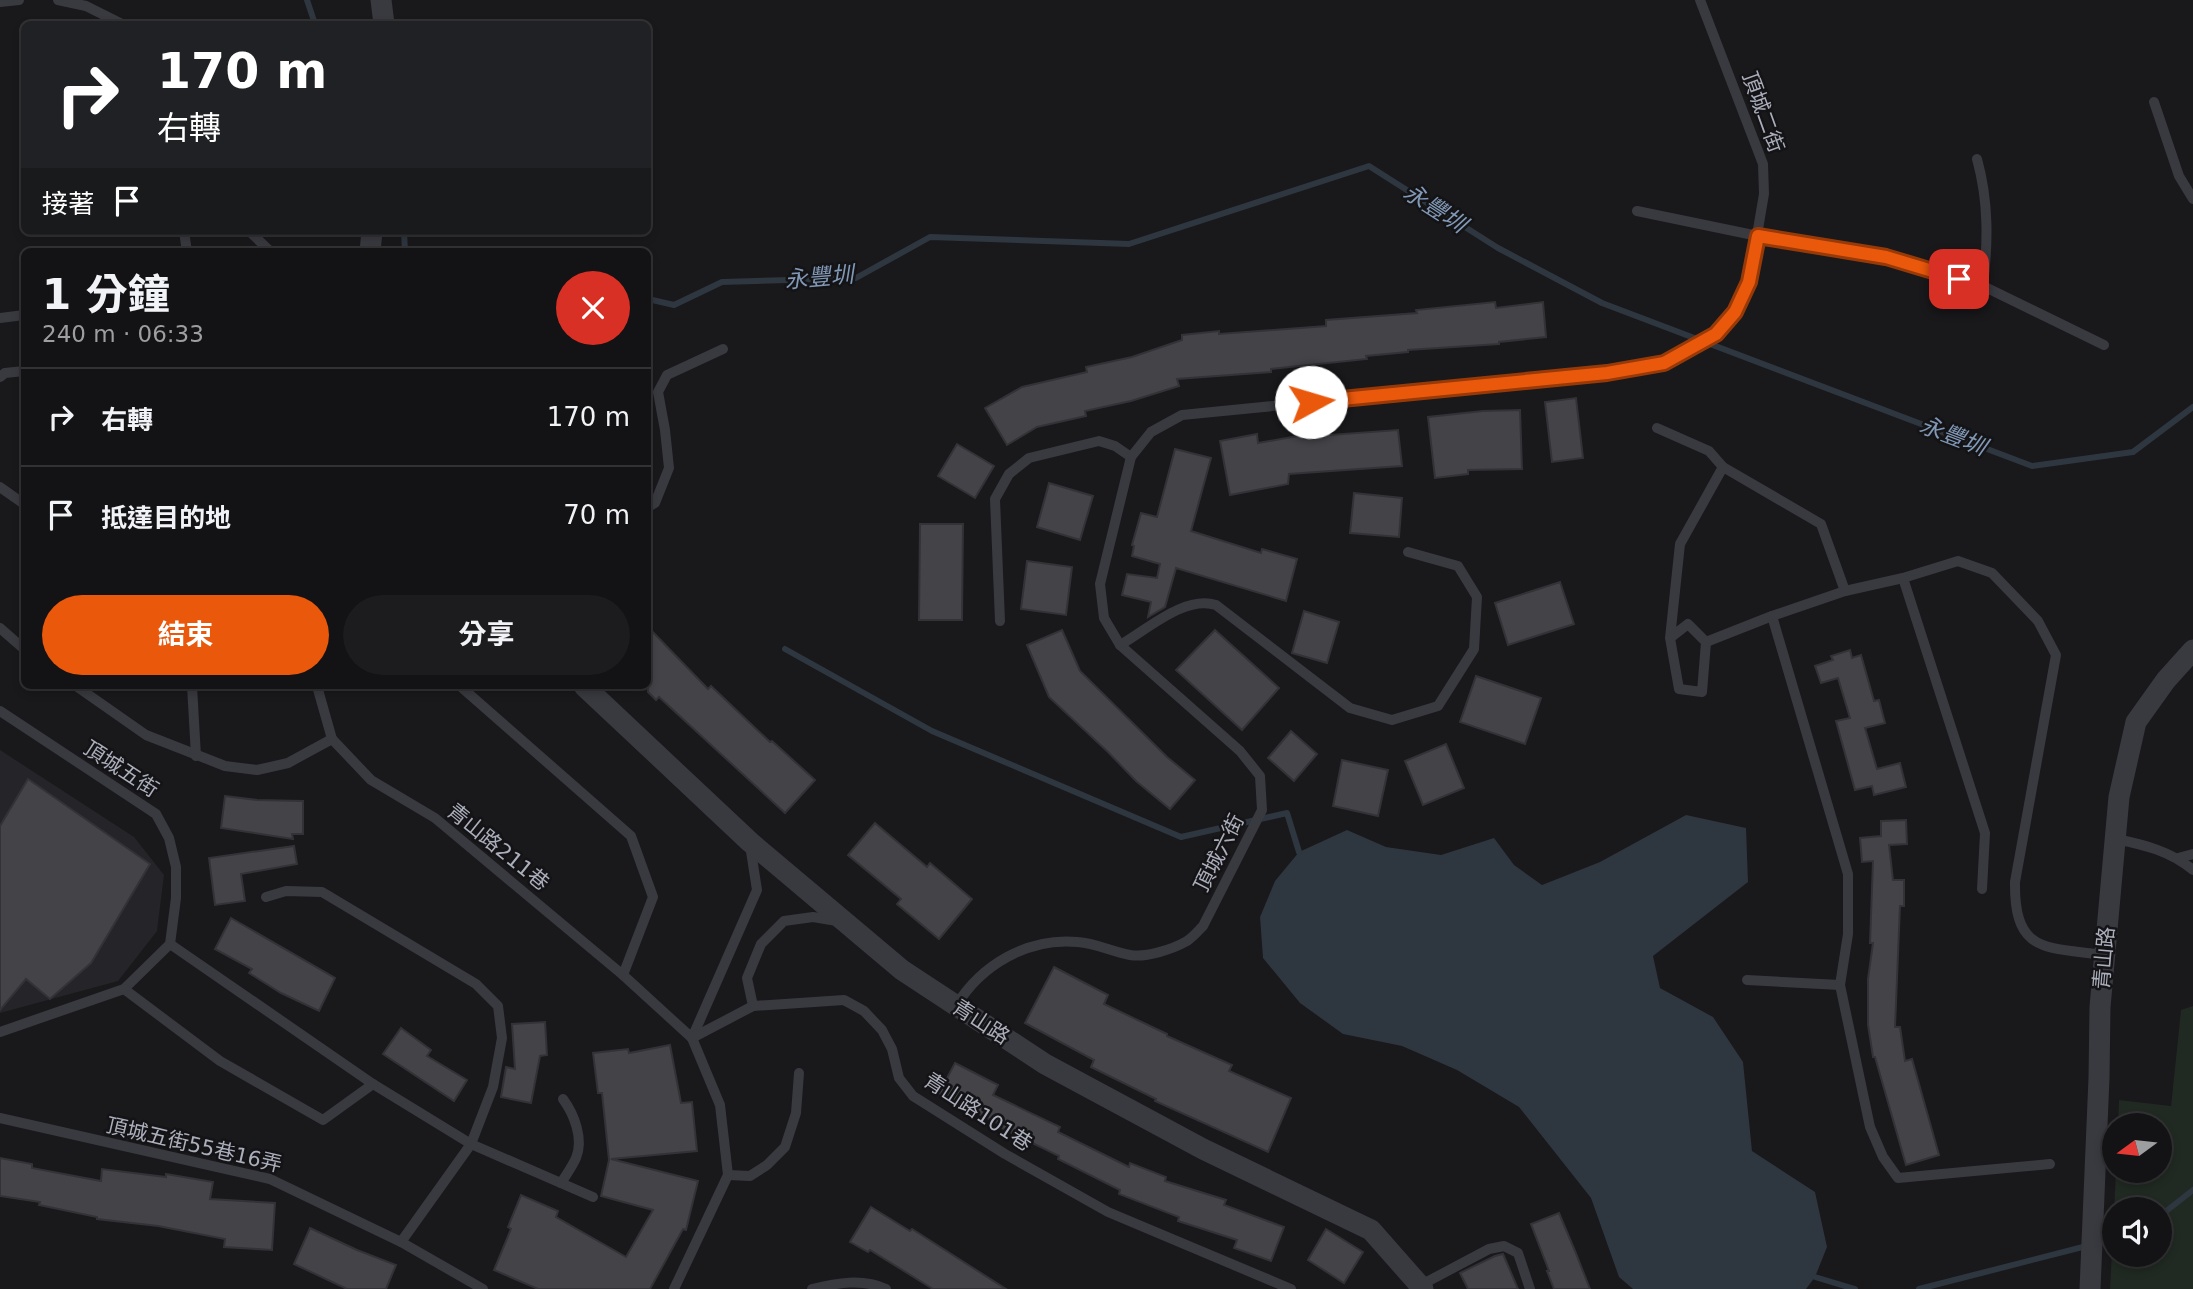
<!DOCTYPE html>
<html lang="zh-TW">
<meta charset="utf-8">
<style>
:root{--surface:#131214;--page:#1c1b1d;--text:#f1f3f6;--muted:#9d9ea0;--line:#323234;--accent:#ea580c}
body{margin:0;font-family:"DejaVu Sans","Noto Sans TC",sans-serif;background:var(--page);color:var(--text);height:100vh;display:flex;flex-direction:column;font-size:26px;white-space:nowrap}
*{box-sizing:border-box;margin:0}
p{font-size:23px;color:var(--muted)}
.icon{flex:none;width:38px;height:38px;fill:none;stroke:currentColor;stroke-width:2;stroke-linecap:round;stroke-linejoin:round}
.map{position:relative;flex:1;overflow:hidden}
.details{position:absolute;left:21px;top:248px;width:630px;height:441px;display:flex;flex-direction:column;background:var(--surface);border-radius:10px;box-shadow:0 4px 10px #0003,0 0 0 2px var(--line)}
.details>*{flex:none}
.guide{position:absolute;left:21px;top:21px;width:630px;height:214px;border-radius:10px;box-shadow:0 4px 10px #0003,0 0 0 2px var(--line);background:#202124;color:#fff;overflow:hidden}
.needle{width:46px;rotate:255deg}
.tools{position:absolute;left:2102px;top:1113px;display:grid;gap:14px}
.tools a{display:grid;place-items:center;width:70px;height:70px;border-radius:50%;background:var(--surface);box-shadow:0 4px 10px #0003,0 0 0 2px var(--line);font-size:35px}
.pin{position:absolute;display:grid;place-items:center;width:60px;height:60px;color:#fff;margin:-30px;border-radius:14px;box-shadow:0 4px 10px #0006}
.me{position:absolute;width:77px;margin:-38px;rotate:84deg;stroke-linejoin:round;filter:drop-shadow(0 0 5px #0008)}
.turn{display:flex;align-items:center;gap:24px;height:147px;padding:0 21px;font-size:32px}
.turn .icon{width:91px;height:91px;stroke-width:2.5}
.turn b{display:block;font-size:49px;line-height:60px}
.then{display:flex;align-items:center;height:66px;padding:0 21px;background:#0003;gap:14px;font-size:26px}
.round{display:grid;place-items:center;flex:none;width:74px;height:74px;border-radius:37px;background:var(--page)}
.headline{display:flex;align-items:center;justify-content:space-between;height:119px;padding:0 21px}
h1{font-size:42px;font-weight:700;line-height:52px}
.button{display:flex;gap:14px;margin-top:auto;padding:14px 21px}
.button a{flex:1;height:80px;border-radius:42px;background:var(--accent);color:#fff;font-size:28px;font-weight:700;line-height:80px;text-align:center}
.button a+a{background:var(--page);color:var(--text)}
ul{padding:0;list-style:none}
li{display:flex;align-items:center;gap:21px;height:98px;padding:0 21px;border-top:2px solid var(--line)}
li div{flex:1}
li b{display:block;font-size:26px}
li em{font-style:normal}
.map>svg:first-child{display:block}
</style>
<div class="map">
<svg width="2193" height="1289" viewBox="0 0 2193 1289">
<rect width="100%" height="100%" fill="#19181b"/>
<polygon fill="#252428" points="0,750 134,837 164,875 157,931 118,981 0,1013"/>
<path fill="#202922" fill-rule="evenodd" d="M2193,1006V1289H2110L2116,1171H2160V1125H2118L2119,1100L2171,1106L2181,1010ZM2114,1209H2160V1255H2114Z"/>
<polygon fill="#2e363f" points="1686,815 1746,828 1748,882 1653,956 1660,988 1713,1017 1743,1062 1752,1151 1815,1192 1827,1247 1815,1277 1806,1289 1633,1289 1619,1277 1591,1198 1519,1107 1457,1070 1402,1046 1343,1034 1300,1003 1263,958 1260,917 1275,881 1299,852 1347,830 1386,847 1441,855 1494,838 1514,865 1542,885 1600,862"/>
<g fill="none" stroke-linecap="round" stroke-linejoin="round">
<g stroke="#2e363f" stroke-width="6">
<polyline points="307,0 315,24"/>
<polyline points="404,231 405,252"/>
<polyline points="648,299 674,305 722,282 856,278 930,237 1129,244 1369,166 1498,248 1602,303 2032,466 2133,452 2193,407"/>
<polyline points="785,649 932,731 1181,837 1287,813 1299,852"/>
<polyline points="2160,1216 2193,1190"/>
<polyline points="1815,1277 1855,1289"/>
<polyline points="1919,1289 2114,1239"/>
</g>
</g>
<g fill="#434348" stroke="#333237" stroke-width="2">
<polygon points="1495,302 1496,308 1543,302 1546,337 1499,342 1499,344 1408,350 1408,352 1366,356 1367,359 1271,369 1271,372 1177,379 1179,386 1131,401 1085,411 1086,416 1037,427 1007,445 985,408 1022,387 1087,372 1086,367 1132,357 1182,340 1182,335 1219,331 1219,334 1326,326 1326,320 1417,313 1416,310"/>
<polygon points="1576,398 1583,458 1552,462 1545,402"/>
<polygon points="1520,410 1522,469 1468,470 1468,474 1435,478 1428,417 1483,411"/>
<polygon points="1398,430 1402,466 1289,474 1288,484 1230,495 1220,441 1257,434 1258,443 1315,433 1316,436"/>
<polygon points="957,444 994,466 975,498 938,476"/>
<polygon points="1175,449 1211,458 1191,531 1261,553 1262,549 1297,559 1286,601 1176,568 1165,607 1148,617 1151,602 1122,595 1127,574 1157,578 1160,564 1132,556 1134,546 1132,545 1141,513 1157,517"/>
<polygon points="1049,483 1093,496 1080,540 1037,527"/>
<polygon points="1354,493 1402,498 1399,537 1350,533"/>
<polygon points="920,524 963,524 962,620 919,620"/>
<polygon points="1027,561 1072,567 1066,615 1021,609"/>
<polygon points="1560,582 1574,624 1508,645 1495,603"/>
<polygon points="1304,611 1339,622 1327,663 1292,653"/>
<polygon points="648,627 708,689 711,686 770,742 772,741 815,780 785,813 659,697 656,700 648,692"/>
<polygon points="1062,630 1080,671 1167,757 1195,780 1170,809 1136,781 1108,752 1049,697 1027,645"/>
<polygon points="1215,630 1279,688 1242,730 1176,670"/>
<polygon points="1850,650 1852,658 1861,655 1874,701 1879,700 1885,723 1865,728 1877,769 1900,763 1906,787 1874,795 1872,786 1855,790 1836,721 1850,718 1838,678 1821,683 1815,666 1833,660 1831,656"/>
<polygon points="1476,676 1541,698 1525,744 1460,722"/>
<polygon points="1291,731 1317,754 1294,781 1268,758"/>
<polygon points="1446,744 1464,788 1423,805 1405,761"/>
<polygon points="1342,760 1388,770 1378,816 1333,806"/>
<polygon points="28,779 150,864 91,963 50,999 26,979 0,1010 0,826"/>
<polygon points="225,796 257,800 303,801 303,834 292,834 293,839 221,828"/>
<polygon points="1906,820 1907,844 1889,845 1893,880 1904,880 1904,906 1900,906 1895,1027 1900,1027 1905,1061 1912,1059 1939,1155 1906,1165 1875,1057 1873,1057 1868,1025 1868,979 1873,943 1870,943 1873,861 1862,862 1860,838 1881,836 1881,821"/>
<polygon points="875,823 927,867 930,863 972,899 939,939 897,904 901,899 848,855"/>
<polygon points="294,846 297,864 241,874 245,901 215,905 209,858"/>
<polygon points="231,918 335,978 319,1011 281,993 249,973 252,969 215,949"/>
<polygon points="1054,967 1108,995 1104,1004 1167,1034 1167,1036 1232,1065 1229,1071 1291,1098 1268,1152 1155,1101 1156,1099 1091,1067 1094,1060 1025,1023"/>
<polygon points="545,1022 547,1055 540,1056 531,1103 501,1097 506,1067 515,1069 512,1024"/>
<polygon points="401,1028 431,1050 427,1056 467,1080 454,1101 383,1054"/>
<polygon points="670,1045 681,1103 692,1102 697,1151 611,1159 698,1181 686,1230 683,1229 650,1289 538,1289 494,1270 511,1229 508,1227 521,1195 558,1211 556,1217 626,1257 653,1210 601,1196 609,1160 602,1093 598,1093 593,1053 628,1049 629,1053"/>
<polygon points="955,1063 998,1085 993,1095 1060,1127 1058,1132 1129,1167 1130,1163 1166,1177 1165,1181 1226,1200 1224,1205 1284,1227 1271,1261 1234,1248 1237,1240 1178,1221 1179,1217 1119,1194 1120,1190 1058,1159 1059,1156 998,1126 999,1124 939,1093"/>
<polygon points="0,1158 32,1164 32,1168 101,1181 102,1169 166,1177 166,1174 213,1182 210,1199 275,1203 272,1250 224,1247 225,1239 158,1226 97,1219 97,1217 39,1205 40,1202 0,1196"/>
<polygon points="871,1207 910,1231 912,1229 1006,1289 933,1289 870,1250 868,1252 850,1242"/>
<polygon points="1559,1213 1575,1251 1590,1289 1554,1289 1547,1271 1549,1271 1531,1224"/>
<polygon points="310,1228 357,1250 396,1265 386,1289 347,1289 294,1264"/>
<polygon points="1326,1229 1363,1252 1344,1283 1308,1260"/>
<polygon points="1503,1254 1518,1289 1468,1289 1460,1273 1495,1256"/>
</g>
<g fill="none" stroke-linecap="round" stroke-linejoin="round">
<g stroke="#393a40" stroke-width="10">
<polyline points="58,0 86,6 122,24"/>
<polyline points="0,2 19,0"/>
<polyline points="2154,102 2179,176 2193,199"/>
<path d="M1977,159C1989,202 1988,243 1983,286"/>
<polyline points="1637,211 1758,236 1886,257 1983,286 2104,345"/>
<polyline points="184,231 187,252"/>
<polyline points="249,231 271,252"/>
<polyline points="0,318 24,315"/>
<polyline points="0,377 5,373 24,371"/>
<polyline points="1657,428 1709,451 1723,467 1821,524 1845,591"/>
<polyline points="0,487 24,504"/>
<polyline points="648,507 655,503 669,468 665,430 658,392 667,375 723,349"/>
<polyline points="1903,578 1985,833 1982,889"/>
<polyline points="1000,621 995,499 1009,474 1029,458 1099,441 1115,446 1131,457"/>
<polyline points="0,628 24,649"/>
<polyline points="1670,638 1688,624 1706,642 1702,692 1679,689 1670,638 1680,544 1723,467"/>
<polyline points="1706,642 1772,616"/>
<path d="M1120,645C1148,629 1185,595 1216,605L1350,708L1392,720L1438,706L1474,649L1477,597L1458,566L1408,552"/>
<polyline points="76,686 146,735 225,766 257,770 288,763 332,739 371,780 435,818 623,975 692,1038 757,890 750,845"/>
<polyline points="192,686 196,756"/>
<polyline points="317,686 332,739"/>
<polyline points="460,686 631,836 653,897 623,975"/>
<polyline points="0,711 156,814 169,838 176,867 176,898 170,944 124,989 0,1032"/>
<path d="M2116,839C2145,845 2170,851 2193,870"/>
<polyline points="2178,858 2193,854"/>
<polyline points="266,897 286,891 322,892 476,984 498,1006 502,1038 493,1087 471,1144 401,1242"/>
<polyline points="170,944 373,1084 471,1144 593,1197"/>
<polyline points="1747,980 1840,985"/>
<polyline points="124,989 220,1061 323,1120 373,1084"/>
<polyline points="753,1006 747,978 761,944 784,921 813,917 837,921"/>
<path d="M956,1006C981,965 1028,937 1078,942C1095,943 1113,952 1130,955C1146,958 1173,949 1187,941C1193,937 1198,931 1203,926L1262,810L1260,776L1240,751L1120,645L1104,618L1100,584L1131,457L1151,432L1182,415L1607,373L1664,363L1716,334L1735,312L1749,282L1764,194L1763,164L1700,0"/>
<polyline points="0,1118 270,1179 401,1242 483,1289"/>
<path d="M2050,1164L1898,1178L1883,1157L1870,1127L1840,985L1848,934V874L1772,616L1845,591L1903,578L1958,561L1992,573L2017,599L2038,621L2056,655L2015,882C2014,954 2046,947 2104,955"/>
<polyline points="728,1175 750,1176 767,1165 785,1147 796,1113 799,1073"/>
<path d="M561,1183C566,1175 572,1167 576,1158C584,1139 574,1114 563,1099"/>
<polyline points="1421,1285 1489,1249 1504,1246 1518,1253 1530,1289"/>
<polyline points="674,1289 728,1175 720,1105 692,1038 753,1006 844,1000 864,1011 882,1030 892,1049 899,1078 913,1096 1005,1154 1108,1212 1291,1289"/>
<path d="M812,1289C836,1283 863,1278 886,1289"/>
</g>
<g stroke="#393a40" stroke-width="21">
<polyline points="381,0 384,24"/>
<polyline points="370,252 372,231"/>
<polyline points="584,686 750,842 902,970 1045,1064 1203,1149 1371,1230 1423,1289"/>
<polyline points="2090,1289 2099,1078 2100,1007 2119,797 2136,722 2166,680 2193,650"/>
</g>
</g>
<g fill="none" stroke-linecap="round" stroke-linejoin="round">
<g stroke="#983908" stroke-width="18">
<polyline id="route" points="1311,402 1607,373 1664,363 1716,334 1735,312 1749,282 1758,236 1886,257 1959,279"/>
</g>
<use href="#route" stroke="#ea580c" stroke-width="12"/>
</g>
<g text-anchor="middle" stroke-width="5" stroke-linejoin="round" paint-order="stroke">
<g font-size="21" fill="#abaebb" stroke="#141316">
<text transform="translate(1763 112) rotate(70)" y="7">頂城二街</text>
<text transform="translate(121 769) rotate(33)" y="7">頂城五街</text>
<text transform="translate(498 847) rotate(39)" y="7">青山路211巷</text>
<text transform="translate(1219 853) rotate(-63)" y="7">頂城六街</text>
<text transform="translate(2104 958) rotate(-85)" y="7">青山路</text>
<text transform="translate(981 1022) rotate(33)" y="7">青山路</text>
<text transform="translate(978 1112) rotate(33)" y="7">青山路101巷</text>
<text transform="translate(194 1145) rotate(13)" y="7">頂城五街55巷16弄</text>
</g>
<g font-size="23" font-style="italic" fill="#8199b6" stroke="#141316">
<text transform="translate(1435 208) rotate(33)" y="8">永豐圳</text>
<text transform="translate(819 277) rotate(-5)" y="8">永豐圳</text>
<text transform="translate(1953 436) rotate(21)" y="8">永豐圳</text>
</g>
</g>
</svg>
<div class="tools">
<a><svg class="needle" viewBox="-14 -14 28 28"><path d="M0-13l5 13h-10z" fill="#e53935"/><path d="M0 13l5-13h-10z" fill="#9d9ea0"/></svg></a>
<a><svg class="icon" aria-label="sound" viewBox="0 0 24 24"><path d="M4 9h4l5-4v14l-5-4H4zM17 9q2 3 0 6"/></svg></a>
</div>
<div class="pin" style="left:1959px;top:279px;background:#d93025"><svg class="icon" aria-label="arrive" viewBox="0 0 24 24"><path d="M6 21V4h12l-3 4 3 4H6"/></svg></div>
<svg class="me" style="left:1311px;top:402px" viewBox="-20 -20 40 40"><circle r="19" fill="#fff"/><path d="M0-13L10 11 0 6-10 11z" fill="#ea580c"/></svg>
<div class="guide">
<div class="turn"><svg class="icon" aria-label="right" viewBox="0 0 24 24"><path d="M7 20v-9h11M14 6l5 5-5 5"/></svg><div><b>170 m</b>右轉</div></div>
<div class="then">接著<svg class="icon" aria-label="arrive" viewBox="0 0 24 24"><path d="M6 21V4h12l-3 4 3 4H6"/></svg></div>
</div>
<section class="details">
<div class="headline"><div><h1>1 分鐘</h1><p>240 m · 06:33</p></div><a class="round" style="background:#d93025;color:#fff"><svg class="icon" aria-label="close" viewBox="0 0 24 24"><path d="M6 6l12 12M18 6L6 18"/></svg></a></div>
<ul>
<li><svg class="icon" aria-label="right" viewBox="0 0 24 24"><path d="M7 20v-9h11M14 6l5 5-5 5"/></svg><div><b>右轉</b></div><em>170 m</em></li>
<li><svg class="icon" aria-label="arrive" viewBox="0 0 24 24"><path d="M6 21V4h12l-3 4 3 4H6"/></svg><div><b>抵達目的地</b></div><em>70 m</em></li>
</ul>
<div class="button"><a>結束</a><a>分享</a></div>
</section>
</div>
